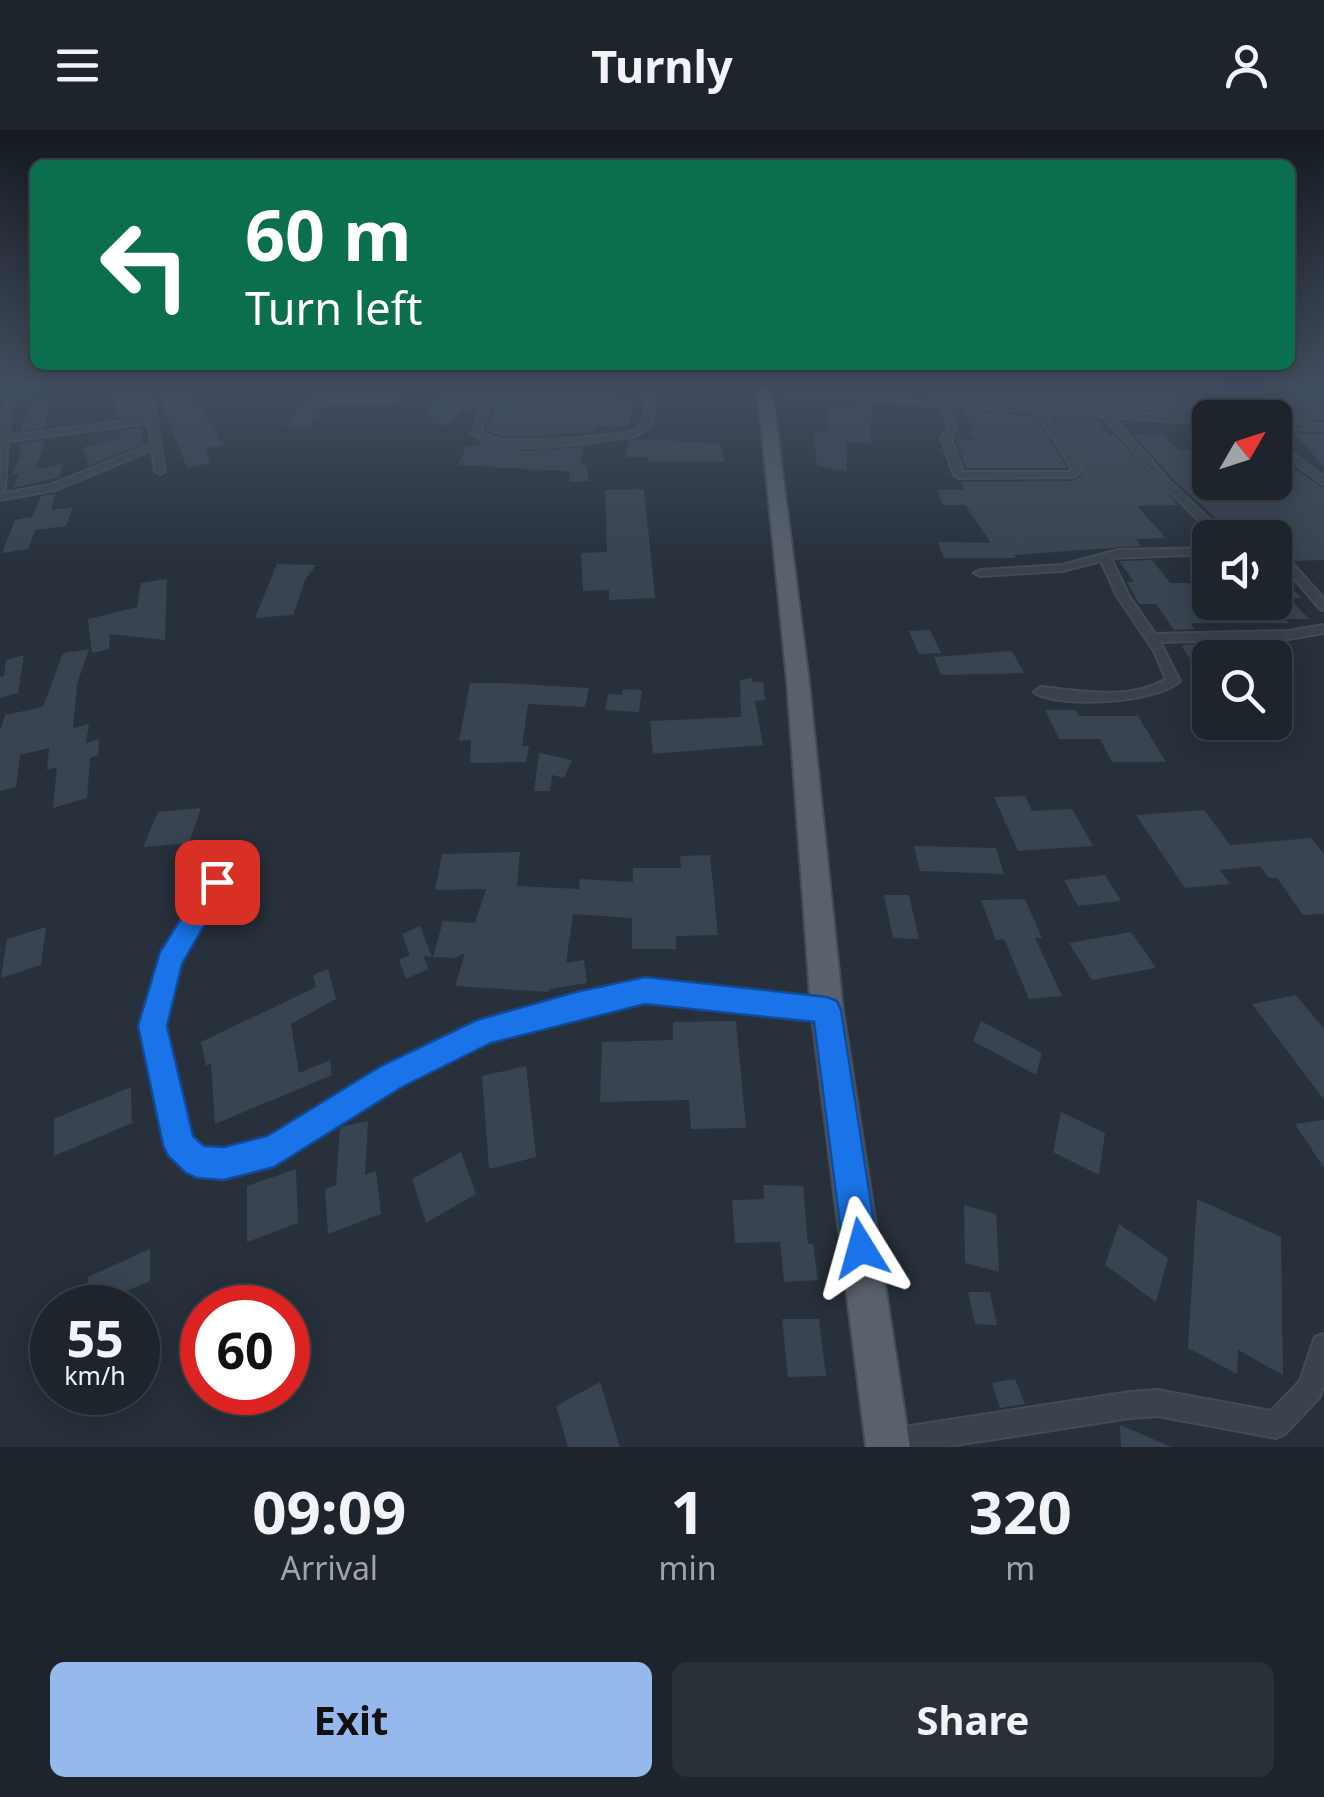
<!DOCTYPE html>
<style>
:root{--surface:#1d242c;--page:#2a3038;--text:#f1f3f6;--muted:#a0a4a9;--line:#3b4148;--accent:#96b9ed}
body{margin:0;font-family:"Noto Sans",sans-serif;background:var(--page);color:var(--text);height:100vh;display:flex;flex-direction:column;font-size:38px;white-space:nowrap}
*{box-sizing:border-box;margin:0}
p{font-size:32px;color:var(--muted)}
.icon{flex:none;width:55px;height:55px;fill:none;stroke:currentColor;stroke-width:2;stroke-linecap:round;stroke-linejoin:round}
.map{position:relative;height:1317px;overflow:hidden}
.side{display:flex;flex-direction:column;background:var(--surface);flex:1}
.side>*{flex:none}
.banner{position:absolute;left:30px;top:30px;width:1265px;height:210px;border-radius:15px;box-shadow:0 5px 25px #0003,0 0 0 2px var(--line);background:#0b6e4f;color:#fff;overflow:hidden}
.needle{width:65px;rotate:51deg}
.fabs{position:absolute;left:1192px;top:270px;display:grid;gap:20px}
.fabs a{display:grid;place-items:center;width:100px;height:100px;border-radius:15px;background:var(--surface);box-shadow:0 5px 25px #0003,0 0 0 2px var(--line);font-size:50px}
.speed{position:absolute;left:30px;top:1155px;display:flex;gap:20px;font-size:50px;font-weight:700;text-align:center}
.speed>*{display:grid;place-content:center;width:130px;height:130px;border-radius:50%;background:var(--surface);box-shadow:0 5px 25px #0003,0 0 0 2px var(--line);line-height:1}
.speed small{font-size:25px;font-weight:400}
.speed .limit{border:15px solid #d22;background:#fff;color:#111}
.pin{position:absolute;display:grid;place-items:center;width:85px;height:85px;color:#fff;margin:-42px;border-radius:20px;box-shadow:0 5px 15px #0006}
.me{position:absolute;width:110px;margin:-55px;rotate:352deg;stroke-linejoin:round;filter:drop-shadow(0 0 8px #0008)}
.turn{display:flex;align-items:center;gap:35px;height:210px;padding:0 50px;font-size:45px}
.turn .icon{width:130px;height:130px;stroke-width:2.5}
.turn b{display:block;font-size:70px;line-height:85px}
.eta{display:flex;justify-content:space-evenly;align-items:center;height:170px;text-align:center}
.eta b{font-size:60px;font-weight:700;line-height:70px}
.action{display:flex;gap:20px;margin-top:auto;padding:20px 50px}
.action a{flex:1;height:115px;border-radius:15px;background:var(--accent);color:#111;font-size:40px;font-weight:700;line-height:115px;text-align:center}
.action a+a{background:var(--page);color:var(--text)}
header{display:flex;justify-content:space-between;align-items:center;height:130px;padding:0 50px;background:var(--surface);font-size:45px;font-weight:700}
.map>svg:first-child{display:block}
</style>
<header><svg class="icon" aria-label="menu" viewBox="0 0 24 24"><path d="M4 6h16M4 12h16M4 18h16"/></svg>Turnly<svg class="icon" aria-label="person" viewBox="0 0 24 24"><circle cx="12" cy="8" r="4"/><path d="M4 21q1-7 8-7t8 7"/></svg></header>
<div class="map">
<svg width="1324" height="1317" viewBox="0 0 1324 1317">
<rect width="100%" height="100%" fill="#27303b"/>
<g fill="#394452">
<polygon points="119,253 139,253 144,285 116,288 114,267"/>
<polygon points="155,253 184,253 180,258 189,258 191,278 205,276 208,294 212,293 223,315 205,318 210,333 187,338"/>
<polygon points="923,253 964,253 969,263 1005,265 997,253 1255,255 1291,289 1275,288 1266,278 1216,275 1223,282 1210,284 926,266"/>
<polygon points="1277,257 1301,260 1324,281 1324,290 1313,290"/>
<polygon points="320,259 340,260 406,260 396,275 323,276 308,297 285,297 308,266 316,266"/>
<polygon points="440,261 482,262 476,280 464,280 451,295 429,294 436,284 427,284"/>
<polygon points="527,261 576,263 634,267 628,297 596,296 595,302 530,306 503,306 486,301 497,266"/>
<polygon points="51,267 45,298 21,301 32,269"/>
<polygon points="856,273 871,274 871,314 846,312 847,342 817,335 813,302 827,303 830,277 857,280"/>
<polygon points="964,281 1035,286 1067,338 966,338 956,309 974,310 968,301 974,301"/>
<polygon points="1053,287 1097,289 1108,305 1115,305 1178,375 1137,376 1166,408 1136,409 1141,416 1014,425 1017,428 944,428 938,412 991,413 965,375 943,375 937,360 965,360 960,352 1074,351 1084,343"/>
<polygon points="142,298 141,314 88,336 83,317 121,308 119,301"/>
<polygon points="1275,302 1324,304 1324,337 1296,305"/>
<polygon points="1134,305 1164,306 1178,320 1210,320 1210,352 1275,352 1275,340 1300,342 1324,359 1324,430 1295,431 1275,418 1275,407 1237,407 1173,349"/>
<polygon points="648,309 721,314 724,332 647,331 648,327 626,327 629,311"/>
<polygon points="45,310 36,339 63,334 60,347 13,358 19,343 12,344 20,327 21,313"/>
<polygon points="481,312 526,321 583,317 580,335 587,335 589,351 570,352 569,342 565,341 458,335 467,316 479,317"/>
<polygon points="644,359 655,468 609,470 609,460 583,461 581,423 607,422 605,360"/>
<polygon points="55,364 51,380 73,377 66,396 35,400 28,419 2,423 15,390 32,387 41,366"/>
<polygon points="1152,430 1170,453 1210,453 1210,476 1275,475 1275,442 1302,468 1290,469 1309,489 1285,489 1289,493 1190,493 1195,499 1174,500 1156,474 1139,474 1127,452 1134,452 1119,431"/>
<polygon points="277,434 316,435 305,450 293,485 255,488"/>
<polygon points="167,449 165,510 110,504 109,519 92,523 88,489 137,477 141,453"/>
<polygon points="930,500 941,523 919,524 909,501"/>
<polygon points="1185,515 1206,515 1210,521 1210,559 1182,517"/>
<polygon points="89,519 77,554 73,598 89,594 86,613 99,609 98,625 90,628 87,668 53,678 57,637 47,640 49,618 20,625 16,657 0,661 0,601 5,585 43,577 63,523"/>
<polygon points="1012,521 1024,543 941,545 934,527"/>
<polygon points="24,525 18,563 0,568 0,547 4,546 6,530"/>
<polygon points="752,548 752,552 763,552 765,570 755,571 763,615 653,624 650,591 741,587 740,550"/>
<polygon points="470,553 504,553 589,558 585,577 528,574 522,616 529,616 526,632 470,633 471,610 459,611"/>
<polygon points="623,559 642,560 639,582 605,580 608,564 622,565"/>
<polygon points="1045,580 1076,580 1079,586 1138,586 1166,632 1112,632 1100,609 1059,609"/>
<polygon points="539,623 572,630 564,648 552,645 550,661 534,661"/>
<polygon points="1025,666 1032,681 1072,679 1093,716 1018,721 994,667"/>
<polygon points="201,678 189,713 143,717 158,682"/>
<polygon points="1204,680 1230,715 1311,708 1324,724 1324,784 1303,785 1277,748 1269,748 1260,736 1220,740 1230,754 1185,758 1136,685"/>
<polygon points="914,716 996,718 1004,744 920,741"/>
<polygon points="520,722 517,756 579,759 580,749 633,752 633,738 681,738 680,726 710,725 718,805 676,806 676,819 632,819 632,788 573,784 566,833 584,830 587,853 549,859 548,862 455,856 465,823 454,828 433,827 443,791 475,793 486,759 435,760 442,724"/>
<polygon points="1105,745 1121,771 1078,776 1064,750"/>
<polygon points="884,765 909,765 919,809 893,808"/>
<polygon points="1025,769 1042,808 1035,808 1062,866 1029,869 1004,809 996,810 981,770"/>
<polygon points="420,796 432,827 424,826 428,839 406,849 399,830 410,825 402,804"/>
<polygon points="46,797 41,835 1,848 7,809"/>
<polygon points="1131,802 1156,838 1092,850 1069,813"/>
<polygon points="328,839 336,869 291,894 299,943 330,930 332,945 215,994 211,933 206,936 201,912 316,857 313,845"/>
<polygon points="1296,865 1324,899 1324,970 1252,874"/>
<polygon points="736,891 746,998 691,999 689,970 600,972 602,912 673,910 673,892"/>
<polygon points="981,891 1042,923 1036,945 973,911"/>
<polygon points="526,936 536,1027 489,1039 482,946"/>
<polygon points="131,957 132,993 54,1026 54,989"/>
<polygon points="1061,982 1105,1003 1099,1045 1053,1022"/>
<polygon points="1324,990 1324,1038 1295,994"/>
<polygon points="368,991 365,1045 376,1041 381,1084 328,1104 325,1059 336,1055 340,997"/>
<polygon points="461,1022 476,1064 426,1093 412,1049"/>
<polygon points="296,1039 298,1093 247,1112 247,1056"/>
<polygon points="763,1055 803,1056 808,1114 813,1114 818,1150 784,1152 780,1112 735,1113 732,1070 764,1069"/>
<polygon points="1197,1069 1281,1107 1283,1245 1238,1220 1237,1244 1188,1218"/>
<polygon points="964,1075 996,1084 999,1142 965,1133"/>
<polygon points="1119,1094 1168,1128 1156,1172 1105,1135"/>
<polygon points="150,1119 150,1151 87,1178 88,1147"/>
<polygon points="968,1162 990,1162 997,1195 975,1194"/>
<polygon points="782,1189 819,1189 826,1246 788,1247"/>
<polygon points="1015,1249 1025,1274 1000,1278 992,1253"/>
<polygon points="600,1252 620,1317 568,1317 556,1276"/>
<polygon points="1120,1295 1172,1317 1121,1317"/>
</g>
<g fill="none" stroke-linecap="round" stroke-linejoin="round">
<g stroke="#434b55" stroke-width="4">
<g id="street">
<polygon points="11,253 19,253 10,284 9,306 148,288 143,253 151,253 165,341 160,344 155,341 152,320 55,360 0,370 0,364 50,355 151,314 149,293 8,311 5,359 0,362 2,284"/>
<path d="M317,253H517L765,259L1210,288V294L1113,287L1170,352L1229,408H1217L1164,356L1103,286L1046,283L1082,340L1074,347L959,348L954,345L941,308L949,297L939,275L765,263L653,261C653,286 659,297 632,307C590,311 506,330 472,303L486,262L491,258L321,255ZM505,257L645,261C644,272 648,292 638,298C626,307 522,312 503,310C495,309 488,306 481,302L494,263ZM948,276L1037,282L1072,339L1069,342H963L951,308L957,297Z"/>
<polygon points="1258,253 1267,253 1312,294 1324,294 1324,300 1275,298 1275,292 1301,293"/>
<polygon points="1277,253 1324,253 1324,257 1281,255"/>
<polygon points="1275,310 1324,347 1324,355 1275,318"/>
<path d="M1210,418V424L1111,428L1129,466L1155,504L1288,501L1324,495V503L1288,509L1160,512L1180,551C1157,573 1058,579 1034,562L1041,557C1080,561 1131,571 1166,549L1154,521L1117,466L1101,431L1062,441L980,446L974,443L980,440L1062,435L1118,420Z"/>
<polygon points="1275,422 1289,429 1324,469 1324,480 1320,479 1281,433 1275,430"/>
<polygon points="217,746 223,748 225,753 177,834 162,896 188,1009 201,1021 224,1022 270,1011 385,940 480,893 576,867 645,852 827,871 834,874 836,880 834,886 827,889 645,870 576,885 490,909 399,954 274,1032 224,1044 197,1043 189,1040 172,1022 168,1015 142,896 163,825 211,748"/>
<polygon points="1324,1204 1324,1255 1319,1268 1285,1304 1276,1308 1157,1286 1130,1288 943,1317 880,1317 878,1312 882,1303 891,1299 1130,1262 1157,1260 1271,1281 1300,1251 1315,1207"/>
</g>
</g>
<g stroke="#434b55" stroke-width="4">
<polygon id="primary" points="757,253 771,253 809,552 843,880 910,1317 866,1317 811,880 787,552"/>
</g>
<use href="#street" fill="#3a424c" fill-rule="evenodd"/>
<use href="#primary" fill="#59616c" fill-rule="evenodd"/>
</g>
<linearGradient id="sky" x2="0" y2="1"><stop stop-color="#151a20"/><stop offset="0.58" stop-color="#414e60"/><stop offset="1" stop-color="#414e60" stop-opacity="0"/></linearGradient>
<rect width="1324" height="437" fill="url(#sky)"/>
<polygon fill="#1a73e8" stroke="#114b97" stroke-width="2.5" points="217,742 226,745 229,752 182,834 167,896 193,1006 204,1016 224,1017 267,1006 381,936 477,890 576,862 645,847 827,867 837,871 841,880 878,1118 873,1130 861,1135 849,1130 843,1118 814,892 645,874 491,913 402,957 274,1037 224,1050 197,1048 186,1043 168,1026 163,1015 138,896 160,822 208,745"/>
</svg>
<div class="fabs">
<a><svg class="needle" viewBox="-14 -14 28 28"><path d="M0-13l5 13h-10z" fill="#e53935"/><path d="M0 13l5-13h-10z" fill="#a0a4a9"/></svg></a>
<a><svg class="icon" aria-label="sound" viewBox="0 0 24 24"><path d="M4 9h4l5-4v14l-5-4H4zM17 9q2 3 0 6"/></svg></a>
<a><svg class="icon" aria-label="search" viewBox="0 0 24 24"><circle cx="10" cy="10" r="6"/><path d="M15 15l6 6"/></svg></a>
</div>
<div class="speed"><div>55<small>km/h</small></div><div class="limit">60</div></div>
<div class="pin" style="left:217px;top:752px;background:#d93025"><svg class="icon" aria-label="arrive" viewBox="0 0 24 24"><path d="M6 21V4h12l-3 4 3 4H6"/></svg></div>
<svg class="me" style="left:861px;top:1118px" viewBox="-20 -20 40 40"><path d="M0-17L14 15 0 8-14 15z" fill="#1a73e8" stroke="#fff" stroke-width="4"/></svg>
<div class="banner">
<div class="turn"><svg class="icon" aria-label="left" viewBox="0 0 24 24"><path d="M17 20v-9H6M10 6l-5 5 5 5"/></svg><div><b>60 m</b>Turn left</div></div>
</div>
</div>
<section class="side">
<div class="eta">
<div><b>09:09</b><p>Arrival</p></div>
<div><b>1</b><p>min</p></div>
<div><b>320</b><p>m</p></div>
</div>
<div class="action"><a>Exit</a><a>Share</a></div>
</section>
